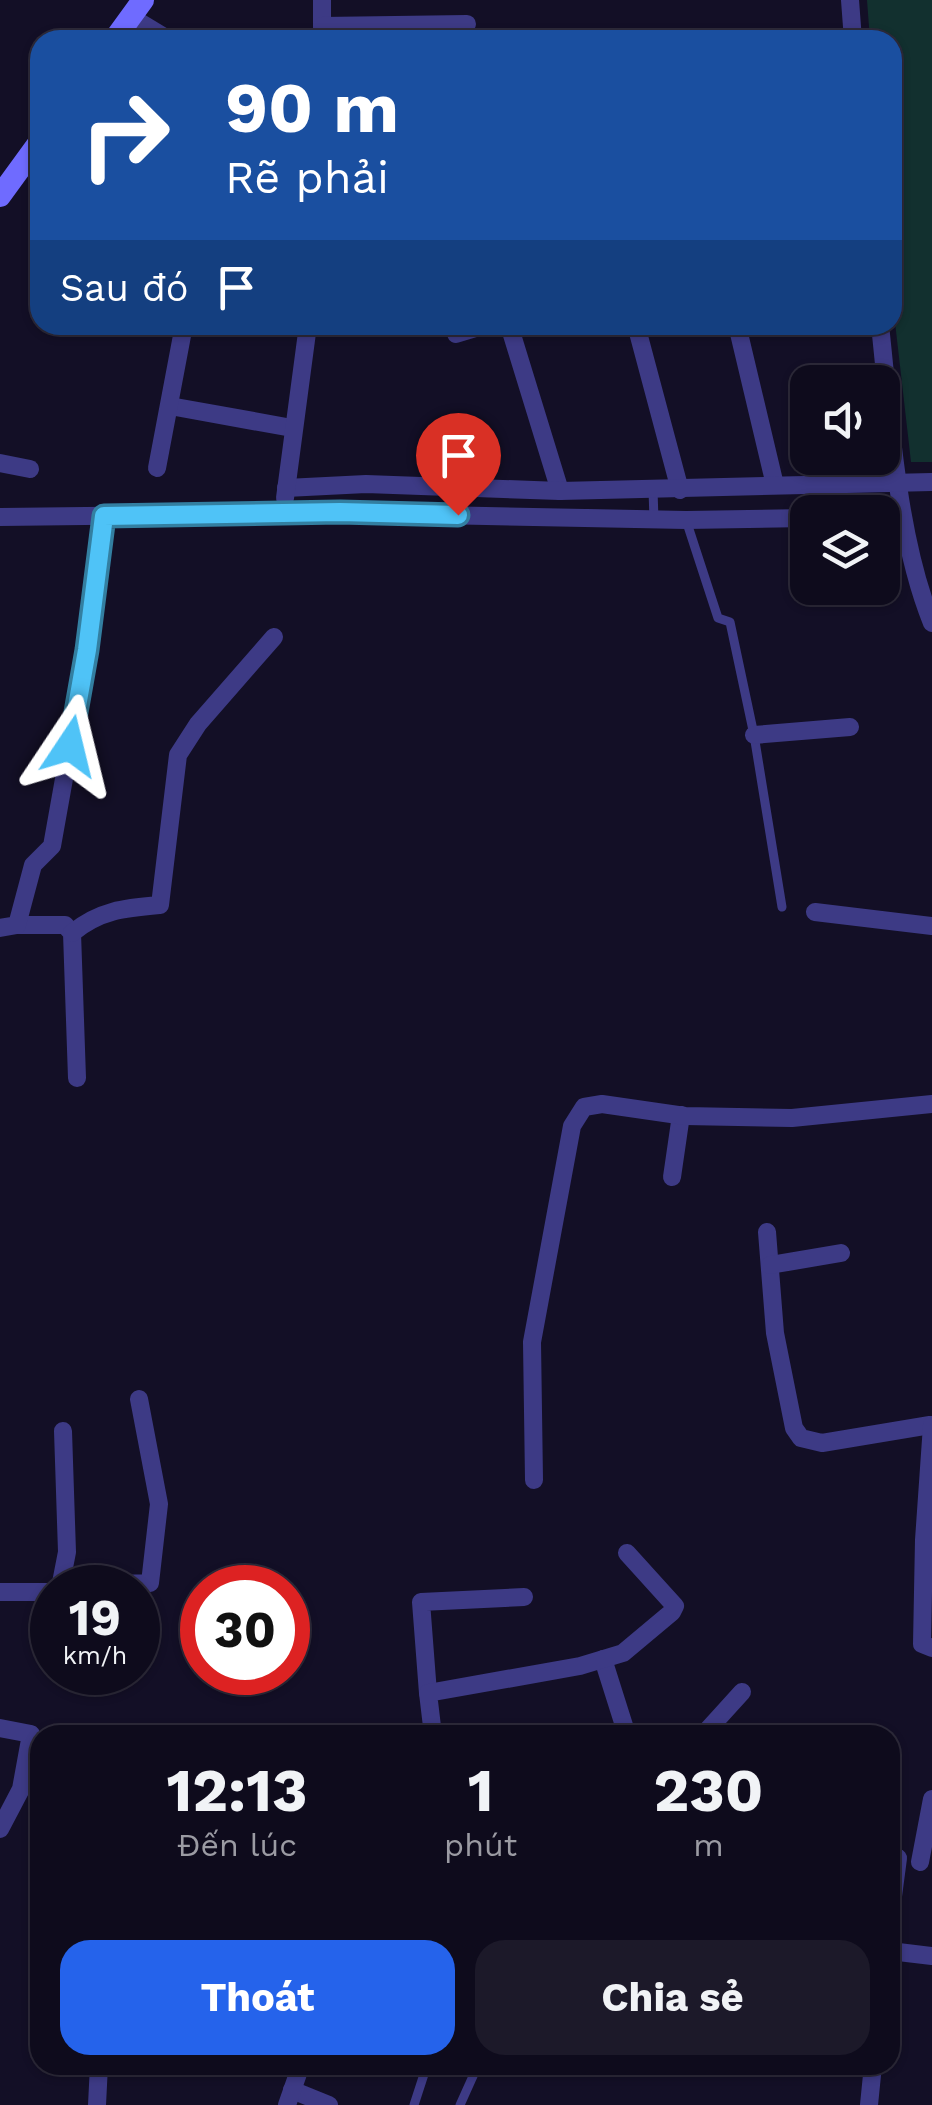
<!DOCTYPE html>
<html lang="vi">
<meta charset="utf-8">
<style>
:root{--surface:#0e0b1c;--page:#1c1929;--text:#f1f3f6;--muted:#9b9ba3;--line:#2e2b3b;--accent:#2563eb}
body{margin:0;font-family:"Work Sans",sans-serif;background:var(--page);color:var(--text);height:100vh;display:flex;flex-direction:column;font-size:38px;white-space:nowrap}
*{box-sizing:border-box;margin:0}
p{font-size:32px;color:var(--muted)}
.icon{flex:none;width:55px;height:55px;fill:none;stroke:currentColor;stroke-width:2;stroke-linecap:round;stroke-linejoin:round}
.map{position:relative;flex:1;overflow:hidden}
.side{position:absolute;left:30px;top:1725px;width:870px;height:350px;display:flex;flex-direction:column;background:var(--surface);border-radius:30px;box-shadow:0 2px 8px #0004,0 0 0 2px var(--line)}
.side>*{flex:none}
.banner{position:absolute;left:30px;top:30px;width:872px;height:305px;border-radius:30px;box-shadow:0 2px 8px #0004,0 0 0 2px var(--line);background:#1a4fa0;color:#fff;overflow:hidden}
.buttons{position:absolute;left:790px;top:365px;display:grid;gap:20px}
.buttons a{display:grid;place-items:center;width:110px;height:110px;border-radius:20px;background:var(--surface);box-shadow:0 2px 8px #0004,0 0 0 2px var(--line);font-size:50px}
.speed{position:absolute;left:30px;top:1565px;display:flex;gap:20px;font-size:50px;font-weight:700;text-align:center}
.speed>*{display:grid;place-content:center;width:130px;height:130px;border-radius:50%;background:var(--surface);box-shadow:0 2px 8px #0004,0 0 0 2px var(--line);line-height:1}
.speed small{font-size:25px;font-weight:400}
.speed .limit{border:15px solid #d22;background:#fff;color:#111}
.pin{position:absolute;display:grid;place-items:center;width:85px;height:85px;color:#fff;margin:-102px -42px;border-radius:50% 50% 50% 0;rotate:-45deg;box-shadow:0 0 10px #0007}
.pin .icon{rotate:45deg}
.me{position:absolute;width:110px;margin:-55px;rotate:10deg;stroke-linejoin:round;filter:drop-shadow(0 0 8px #0008)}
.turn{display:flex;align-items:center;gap:35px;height:210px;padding:0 30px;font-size:45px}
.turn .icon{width:130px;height:130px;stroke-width:2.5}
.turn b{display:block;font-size:70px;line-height:85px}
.then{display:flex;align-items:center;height:95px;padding:0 30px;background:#0003;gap:20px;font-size:38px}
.eta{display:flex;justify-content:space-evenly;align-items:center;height:170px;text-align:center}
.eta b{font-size:60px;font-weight:700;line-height:70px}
.cta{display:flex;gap:20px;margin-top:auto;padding:20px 30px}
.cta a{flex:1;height:115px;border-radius:30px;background:var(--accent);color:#fff;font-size:40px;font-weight:700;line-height:115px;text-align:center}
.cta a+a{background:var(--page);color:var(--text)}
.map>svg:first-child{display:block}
</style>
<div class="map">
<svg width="932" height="2105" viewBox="0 0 932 2105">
<rect width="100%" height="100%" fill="#130f26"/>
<polygon fill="#12302f" points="867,0 932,0 932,462 911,462 892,296 892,40 870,40"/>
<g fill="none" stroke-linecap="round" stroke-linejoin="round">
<g stroke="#3d3a85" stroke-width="9">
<polyline points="653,490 654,520"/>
<polyline points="686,520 718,618 730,622 754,735 782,907"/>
<polyline points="414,2105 427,2065"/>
<polyline points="460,2105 478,2065"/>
</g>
<g stroke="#3d3a85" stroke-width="18">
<polyline points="322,0 322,40"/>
<polyline points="850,0 853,40"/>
<polyline points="131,17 169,40"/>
<polyline points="322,26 467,24"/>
<polyline points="509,325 560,491"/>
<polyline points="636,325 680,490"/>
<polyline points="737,325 775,485"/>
<path d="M880,325C890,417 897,537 932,623"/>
<polyline points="456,334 486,325"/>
<polyline points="170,406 292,428"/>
<polyline points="0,463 30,469"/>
<polyline points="157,468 184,325"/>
<polyline points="286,488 366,484 560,491 932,482"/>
<polyline points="285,498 308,325"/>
<polyline points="0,517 340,513 686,520 808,518"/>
<polyline points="754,735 850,727"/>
<polyline points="815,912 932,926"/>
<polyline points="17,925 65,925 72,933 77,1078"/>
<polyline points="0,928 17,925 33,865 52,846 87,650 104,516"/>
<path d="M72,933C100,910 125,908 160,905L178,755L198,724L274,637"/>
<polyline points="672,1177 681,1115"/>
<polyline points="767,1232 775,1333 794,1428 801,1438 822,1443 930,1425"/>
<polyline points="770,1265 841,1253"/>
<polyline points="932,1425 924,1540 922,1644 932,1648"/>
<polyline points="534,1480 532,1342 572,1126 584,1107 602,1104 685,1116 792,1118 932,1104"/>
<polyline points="61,1586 150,1583 159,1504 139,1399"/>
<polyline points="60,1588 67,1552 63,1431"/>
<polyline points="0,1592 52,1592"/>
<polyline points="603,1659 627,1735"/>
<polyline points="428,1693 421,1602 524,1597"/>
<polyline points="0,1728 31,1734 21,1789 0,1829"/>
<polyline points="433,1735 428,1693 580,1666 623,1653 672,1612 675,1606 627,1553"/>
<polyline points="703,1735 742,1692"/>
<polyline points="920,1862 932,1799"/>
<polyline points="890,1919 898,1858"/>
<polyline points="890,1951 932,1956"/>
<polyline points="292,2090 329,2105"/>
<polyline points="97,2105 99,2065"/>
<polyline points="287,2105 301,2065"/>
<polyline points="869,2105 873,2065"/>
</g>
<g stroke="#6f6bff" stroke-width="22">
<polyline points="114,40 143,0"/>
<polyline points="0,196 40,141"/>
</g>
</g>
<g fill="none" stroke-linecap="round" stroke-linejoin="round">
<g stroke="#337fa1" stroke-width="25">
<polyline id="route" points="70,746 87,650 104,516 340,512 458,515"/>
</g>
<use href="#route" stroke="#4fc3f7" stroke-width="18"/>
</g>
</svg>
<div class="buttons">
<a><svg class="icon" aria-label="sound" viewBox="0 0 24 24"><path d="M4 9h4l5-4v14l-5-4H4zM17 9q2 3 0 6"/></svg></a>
<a><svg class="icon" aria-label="layers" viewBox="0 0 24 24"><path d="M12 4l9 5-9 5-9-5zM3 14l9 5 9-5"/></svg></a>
</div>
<div class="speed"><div>19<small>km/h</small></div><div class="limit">30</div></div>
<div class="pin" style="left:458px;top:515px;background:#d93025"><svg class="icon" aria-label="arrive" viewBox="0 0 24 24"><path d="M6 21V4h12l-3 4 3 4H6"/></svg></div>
<svg class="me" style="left:70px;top:746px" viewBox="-20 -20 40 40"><path d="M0-17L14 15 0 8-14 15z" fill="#4fc3f7" stroke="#fff" stroke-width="4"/></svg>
<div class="banner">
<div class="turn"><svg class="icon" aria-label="right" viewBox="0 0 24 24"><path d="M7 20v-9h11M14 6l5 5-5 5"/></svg><div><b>90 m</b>Rẽ phải</div></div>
<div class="then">Sau đó<svg class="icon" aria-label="arrive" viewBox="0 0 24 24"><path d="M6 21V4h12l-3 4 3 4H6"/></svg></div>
</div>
<section class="side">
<div class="eta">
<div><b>12:13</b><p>Đến lúc</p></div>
<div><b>1</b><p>phút</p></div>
<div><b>230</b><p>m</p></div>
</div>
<div class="cta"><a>Thoát</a><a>Chia sẻ</a></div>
</section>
</div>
